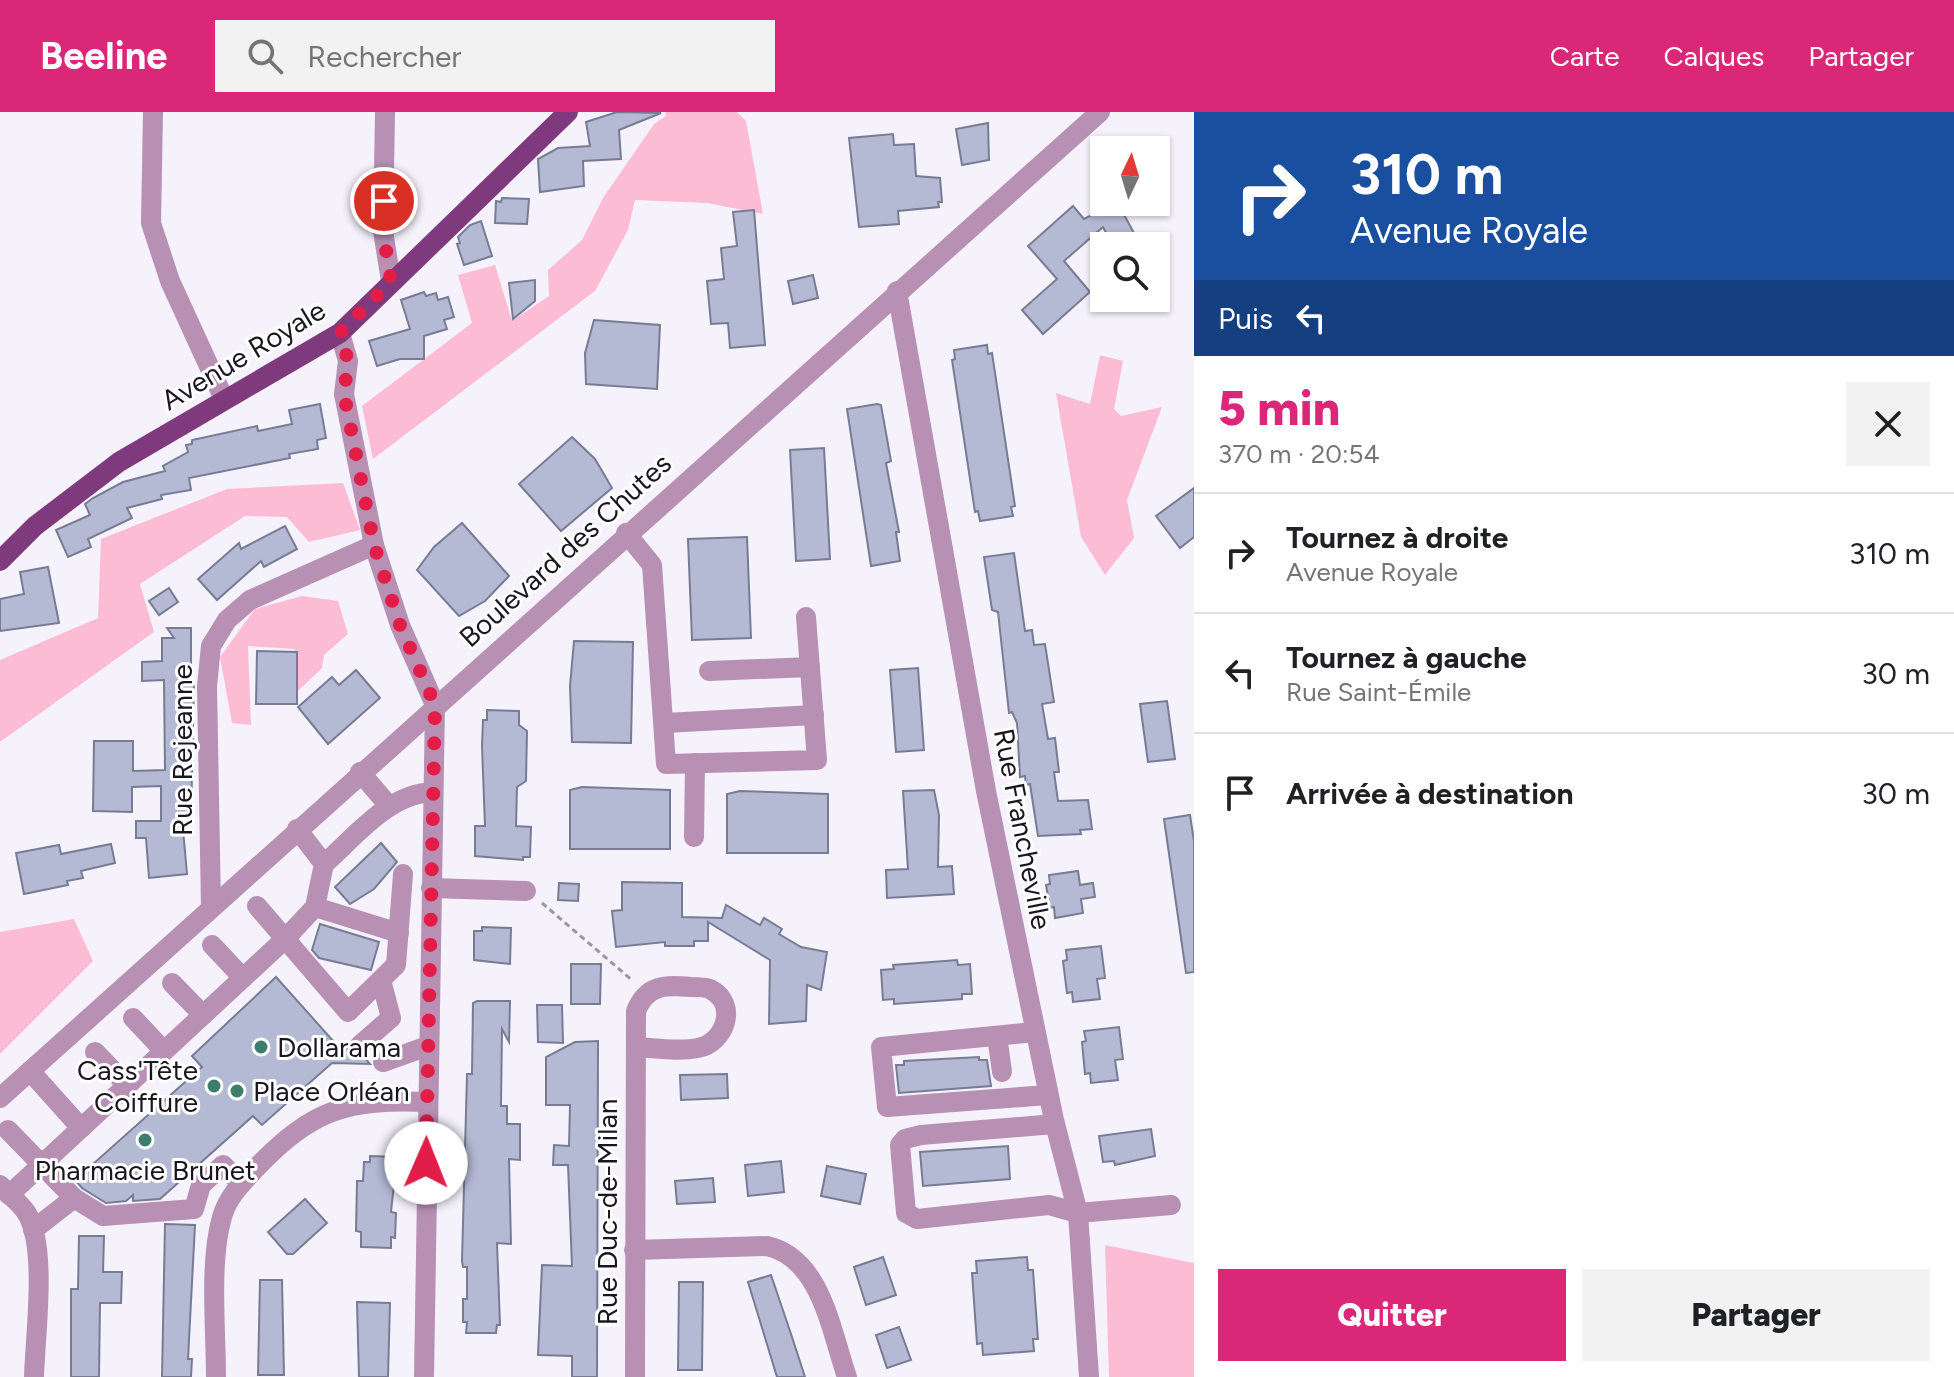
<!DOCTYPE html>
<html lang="fr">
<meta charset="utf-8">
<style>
:root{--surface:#fff;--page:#f2f2f2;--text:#202124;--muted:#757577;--line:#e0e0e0;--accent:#db2777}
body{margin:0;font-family:Figtree,sans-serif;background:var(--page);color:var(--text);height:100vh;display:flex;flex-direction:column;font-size:30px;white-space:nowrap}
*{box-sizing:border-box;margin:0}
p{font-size:26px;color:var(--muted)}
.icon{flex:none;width:44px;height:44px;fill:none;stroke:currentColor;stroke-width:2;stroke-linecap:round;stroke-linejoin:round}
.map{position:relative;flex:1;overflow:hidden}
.drawer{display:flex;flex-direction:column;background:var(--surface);width:760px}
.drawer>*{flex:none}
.guide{background:#1a4fa0;color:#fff;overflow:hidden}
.needle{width:52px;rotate:4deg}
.controls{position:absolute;left:1090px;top:24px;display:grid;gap:16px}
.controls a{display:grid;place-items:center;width:80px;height:80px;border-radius:0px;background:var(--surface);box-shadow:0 2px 6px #0004;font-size:40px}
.pin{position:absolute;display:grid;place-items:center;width:68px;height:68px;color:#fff;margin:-34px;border:4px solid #fff;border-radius:50%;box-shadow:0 2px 8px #0007}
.me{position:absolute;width:88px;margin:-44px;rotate:1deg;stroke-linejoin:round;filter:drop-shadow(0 0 6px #0008)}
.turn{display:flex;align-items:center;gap:28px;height:168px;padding:0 24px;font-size:36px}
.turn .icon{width:104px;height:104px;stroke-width:2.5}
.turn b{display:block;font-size:56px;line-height:68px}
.then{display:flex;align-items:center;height:76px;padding:0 24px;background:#0003;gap:16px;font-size:30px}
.round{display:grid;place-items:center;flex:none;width:84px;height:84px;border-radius:0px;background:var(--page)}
.headline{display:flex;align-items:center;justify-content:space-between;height:136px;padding:0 24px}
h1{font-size:48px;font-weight:800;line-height:60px;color:var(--accent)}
.primary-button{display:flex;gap:16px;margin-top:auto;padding:16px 24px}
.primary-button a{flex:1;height:92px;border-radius:0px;background:var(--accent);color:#fff;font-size:32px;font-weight:800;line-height:92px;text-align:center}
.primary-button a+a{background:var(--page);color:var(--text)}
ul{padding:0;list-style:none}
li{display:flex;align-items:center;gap:24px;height:120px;padding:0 24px;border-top:2px solid var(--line)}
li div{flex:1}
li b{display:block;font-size:30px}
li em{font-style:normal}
header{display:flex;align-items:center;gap:48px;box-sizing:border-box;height:112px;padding:0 40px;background:var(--accent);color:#fff}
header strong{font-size:38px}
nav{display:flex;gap:44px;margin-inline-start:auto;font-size:28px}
.search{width:560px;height:72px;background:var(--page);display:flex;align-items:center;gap:20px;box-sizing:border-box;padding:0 28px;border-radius:0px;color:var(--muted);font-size:30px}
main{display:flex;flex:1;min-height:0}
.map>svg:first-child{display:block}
</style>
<header>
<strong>Beeline</strong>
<div class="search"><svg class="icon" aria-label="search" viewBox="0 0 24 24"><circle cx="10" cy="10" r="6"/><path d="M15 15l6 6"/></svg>Rechercher</div>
<nav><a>Carte</a><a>Calques</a><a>Partager</a></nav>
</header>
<main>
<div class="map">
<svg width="1194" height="1265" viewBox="0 0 1194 1265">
<rect width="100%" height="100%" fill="#f6f2fc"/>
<g fill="#fcbcd4">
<polygon points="665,0 737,0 746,9 763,102 707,91 635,88 628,118 595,179 373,347 362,294 472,211 458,163 495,153 512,209 549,184 548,158 582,128 603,86 654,12 666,4"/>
<polygon points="1100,243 1123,249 1114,297 1121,304 1162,295 1127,388 1134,426 1105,463 1081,425 1056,281 1090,292"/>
<polygon points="343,371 360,418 309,430 287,405 245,404 140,472 154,520 0,630 0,548 98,506 101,427 227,377"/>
<polygon points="302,484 338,489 348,522 324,543 322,556 298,579 295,537 248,534 251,613 232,611 220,545 255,497"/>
<polygon points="74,807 93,849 0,942 0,820"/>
<polygon points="1105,1133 1194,1151 1194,1265 1109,1265"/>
</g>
<g fill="#b5bad4" stroke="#777c94" stroke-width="2">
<polygon points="617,0 661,1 619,18 621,47 583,49 584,74 540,80 538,47 558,36 590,34 586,10"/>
<polygon points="988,11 989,48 962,53 956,17"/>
<polygon points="893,22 894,33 914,32 916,64 940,66 942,90 938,90 939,95 898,99 899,112 859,115 849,26"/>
<polygon points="502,86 529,87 527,112 495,111 496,89 501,90"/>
<polygon points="1117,90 1131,90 1122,99 1141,134 1113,134 1103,115 1064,149 1090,180 1043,222 1022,198 1057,167 1028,134 1073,94 1084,107"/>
<polygon points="754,98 765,233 730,236 728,211 711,212 707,169 724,167 721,136 737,134 733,100"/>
<polygon points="481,109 492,144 464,153 457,132 460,131 458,125 470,113"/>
<polygon points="813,163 818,186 793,192 788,169"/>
<polygon points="535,168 535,189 513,207 509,171"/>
<polygon points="424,180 426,184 436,181 438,188 448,185 454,205 444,208 447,217 424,224 424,247 400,247 377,254 369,229 410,217 401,188"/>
<polygon points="594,208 660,213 657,277 586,272 585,241"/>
<polygon points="987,233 988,242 992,241 1015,394 1011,395 1013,404 980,409 978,399 975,400 952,248 955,247 954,238"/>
<polygon points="320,292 326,326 317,328 318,337 289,342 290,346 189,366 191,378 161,383 162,387 127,396 132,406 88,427 91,435 68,445 56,418 90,403 85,392 93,386 123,370 165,359 163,354 188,340 186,333 192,332 192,328 257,314 258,319 292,312 289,298"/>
<polygon points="877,292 881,293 891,349 886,351 899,420 896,420 900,449 871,454 847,297"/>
<polygon points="572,325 595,347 612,376 561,419 519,372"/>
<polygon points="824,336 830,447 796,449 790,338"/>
<polygon points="1194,376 1194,425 1180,436 1156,404"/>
<polygon points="462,411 509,464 485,489 459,504 417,458 434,435"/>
<polygon points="285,414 297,437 264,455 261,449 217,488 198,467 239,431 241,437"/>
<polygon points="747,425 751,526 692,528 688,427"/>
<polygon points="1014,441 1025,519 1032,518 1034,533 1045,532 1054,590 1042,592 1048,627 1055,626 1059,660 1054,660 1058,689 1088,688 1092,717 1080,718 1081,722 1038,724 1030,672 1026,673 1025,664 1020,665 1017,611 1012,600 1009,601 998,500 992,498 984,445"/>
<polygon points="48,455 59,511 0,519 0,487 24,482 20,460"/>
<polygon points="169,476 178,490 159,503 149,489"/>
<polygon points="167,516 191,516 191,569 194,569 191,706 182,706 187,762 149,766 146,726 136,726 136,709 161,709 161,674 132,675 132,700 93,699 94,629 133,629 133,659 165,658 164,568 142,569 142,550 162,549 162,526 174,526"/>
<polygon points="574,529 633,530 631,631 572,630 570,574"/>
<polygon points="257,539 297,540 297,592 256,592"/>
<polygon points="918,556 924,638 896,640 890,558"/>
<polygon points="356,558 380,586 328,632 298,595 332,565 339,573"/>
<polygon points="1167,589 1175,647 1148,650 1140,592"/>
<polygon points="487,598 519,599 519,613 527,619 526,669 517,675 516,714 531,715 530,745 523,745 523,748 475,744 475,714 485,714 482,634 483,608 487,608"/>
<polygon points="582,675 670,678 670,737 570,737 570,678"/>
<polygon points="934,678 939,703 938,755 952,754 954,782 887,786 886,758 908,757 903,679"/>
<polygon points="740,679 828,682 828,741 727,741 727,682"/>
<polygon points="1190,703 1194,729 1194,860 1186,861 1164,707"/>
<polygon points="381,731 397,750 374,777 350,792 335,775"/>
<polygon points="111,732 115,751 81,759 83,766 67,769 68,773 24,782 16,741 59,733 61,742"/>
<polygon points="1078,759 1080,773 1093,771 1095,785 1081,787 1083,801 1055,806 1054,795 1050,796 1046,773 1050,772 1049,763"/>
<polygon points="622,770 682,771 682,805 722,806 726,793 760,813 764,806 782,817 779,822 801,835 827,840 821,878 807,873 806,909 769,912 770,848 708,810 708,829 694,829 694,834 665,834 665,830 616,835 612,799 622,798"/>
<polygon points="559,771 579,772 578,789 558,788"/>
<polygon points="320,812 379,830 371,858 319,846 312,838"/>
<polygon points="482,815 511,816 510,852 474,848 474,819 482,819"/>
<polygon points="1101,834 1105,866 1097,867 1100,887 1073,890 1072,880 1067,881 1063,849 1067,848 1066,838"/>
<polygon points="957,848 958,853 970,852 972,882 962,882 962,887 894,892 894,887 883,888 881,858 894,857 893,853"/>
<polygon points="571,852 601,852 600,892 571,892"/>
<polygon points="276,865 343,940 347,936 351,942 364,945 370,952 332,951 262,1013 253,1004 160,1087 133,1089 133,1083 126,1089 106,1091 82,1076 75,1068 202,955 192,944"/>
<polygon points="477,889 510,889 509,930 502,917 501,994 507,994 507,1012 520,1012 520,1048 509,1047 511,1132 497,1131 500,1213 497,1213 496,1221 466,1221 467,1210 463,1210 463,1187 467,1187 467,1155 463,1155 462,1149 467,962 472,962 473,891"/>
<polygon points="537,893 562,893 563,931 538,930"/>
<polygon points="1119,915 1123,947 1115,948 1118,968 1091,971 1090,961 1085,962 1082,930 1086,929 1084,919"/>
<polygon points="598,929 597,1265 572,1265 572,1244 538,1243 542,1153 572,1154 568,1053 553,1053 554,1033 569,1034 570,993 546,993 546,945 575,930"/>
<polygon points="979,945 979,948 987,948 991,974 899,981 896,953 904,953 904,949"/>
<polygon points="727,962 728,986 681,988 680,963"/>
<polygon points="1151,1017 1155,1044 1115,1053 1114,1049 1103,1050 1099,1024"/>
<polygon points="1008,1034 1010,1067 923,1074 920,1040"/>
<polygon points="370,1044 397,1045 391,1100 396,1101 395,1126 391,1125 391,1136 361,1135 361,1120 356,1119 357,1069 363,1069 364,1050 370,1050"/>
<polygon points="781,1049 784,1080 748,1084 745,1053"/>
<polygon points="827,1054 866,1062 860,1092 821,1084"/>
<polygon points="713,1066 715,1090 677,1092 675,1069"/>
<polygon points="305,1087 327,1111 293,1142 287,1142 268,1120"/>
<polygon points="165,1112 195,1113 188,1247 192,1247 191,1265 162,1265"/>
<polygon points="79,1124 104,1124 103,1160 122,1160 121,1191 100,1191 99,1265 71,1265 71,1177 78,1177"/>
<polygon points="883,1145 896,1183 866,1193 854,1155"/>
<polygon points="1027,1145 1028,1158 1033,1158 1036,1200 1038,1227 1033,1227 1034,1239 983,1243 982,1231 977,1232 972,1161 977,1161 976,1149"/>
<polygon points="771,1163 791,1222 805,1265 777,1265 748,1170"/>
<polygon points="260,1168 282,1168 284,1263 258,1263"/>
<polygon points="679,1170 703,1170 702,1258 678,1258"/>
<polygon points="357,1190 390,1191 388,1265 359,1265"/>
<polygon points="899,1215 911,1248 887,1256 876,1223"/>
</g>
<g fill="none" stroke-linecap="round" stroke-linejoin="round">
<polyline stroke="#9b98a1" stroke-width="3" stroke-dasharray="6 4" stroke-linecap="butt" points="542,791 633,869"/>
<g stroke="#b790b4" stroke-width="20">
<polyline points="153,0 151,111 170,169 224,287"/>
<polyline points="385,0 383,119 391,169"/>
<polyline points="897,179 986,679 1054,1008 1078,1101 1089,1265"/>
<polyline points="340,221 348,249 344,282 374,433 400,513 435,593 424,1265"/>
<polyline points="626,421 652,453 666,652 817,648 806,505"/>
<polyline points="709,559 810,555"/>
<polyline points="665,611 814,603"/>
<polyline points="360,660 389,694"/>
<polyline points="694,725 695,651"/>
<path d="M324,752C355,725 389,681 433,680"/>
<polyline points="431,776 526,779"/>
<polyline points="257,794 348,900 396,853 403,762"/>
<polyline points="211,795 207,574 211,534 227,508 250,488 374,433"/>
<polyline points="315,795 399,821"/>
<polyline points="212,833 243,866"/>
<polyline points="172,871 203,903"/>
<polyline points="133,906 164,939"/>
<polyline points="1035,920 881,935 887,995 1048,983"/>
<polyline points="997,924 1002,960"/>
<polyline points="360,933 391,906 381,868"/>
<polyline points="95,940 127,973"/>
<polyline points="383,950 428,934"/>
<polyline points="30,959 81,1016"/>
<polyline points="0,986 1100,0"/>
<polyline points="1055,1012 921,1023 905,1027 900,1033 906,1101 917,1107 1049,1093 1078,1101 1171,1093"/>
<polyline points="8,1018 74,1086 33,1118"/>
<path d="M0,1073C8,1082 19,1090 26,1100C48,1134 35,1223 34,1265"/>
<polyline points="9,1083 285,827 315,795 324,752 297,717"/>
<polyline points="74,1086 103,1104 194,1097 201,1073 223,1053 241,1072"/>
<path d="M634,1138L767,1134C821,1146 831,1219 847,1265"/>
<path d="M216,1265C216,1217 209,1150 222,1105C228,1084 242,1071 257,1055C313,997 347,987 427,990"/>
<path d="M635,1265L636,899C647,872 666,873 691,875C697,875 705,875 710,877C739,892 725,931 698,936C678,940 656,936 636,935"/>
</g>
<polyline stroke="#7f3a7d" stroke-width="20" points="0,449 35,414 119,350 340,221 568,0"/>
</g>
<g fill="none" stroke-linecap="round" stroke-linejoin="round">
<polyline stroke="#e11d48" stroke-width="14" stroke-dasharray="0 25.2" points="384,89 383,119 391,169 340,221 348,249 344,282 374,433 400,513 435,593 426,1051"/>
</g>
<g fill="#3d7d6b" stroke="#fff" stroke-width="3">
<circle cx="261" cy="935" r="8"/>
<circle cx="214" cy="974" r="8"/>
<circle cx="237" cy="979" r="8"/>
<circle cx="145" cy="1028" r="8"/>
</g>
<g text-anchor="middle" stroke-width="6" stroke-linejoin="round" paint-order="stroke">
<g font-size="28" fill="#19161f" stroke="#fff">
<text transform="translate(243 243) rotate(-31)" y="10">Avenue Royale</text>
<text transform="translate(565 438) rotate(-42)" y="10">Boulevard des Chutes</text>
<text transform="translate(182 638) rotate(-90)" y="10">Rue Rejeanne</text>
<text transform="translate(1023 717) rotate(79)" y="10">Rue Francheville</text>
<text transform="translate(607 1100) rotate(-90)" y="10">Rue Duc-de-Milan</text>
</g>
<g font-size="28" fill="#19161f" stroke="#fff" text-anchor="start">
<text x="277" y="945">Dollarama</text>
<text x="198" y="968" text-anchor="end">Cass'Tête<tspan x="198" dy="32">Coiffure</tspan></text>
<text x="253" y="989">Place Orléan</text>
<text x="145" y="1068" text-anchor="middle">Pharmacie Brunet</text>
</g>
</g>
</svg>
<div class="controls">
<a><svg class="needle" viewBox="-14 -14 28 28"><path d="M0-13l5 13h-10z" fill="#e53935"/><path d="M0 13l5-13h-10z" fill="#757577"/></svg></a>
<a><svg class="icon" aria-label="search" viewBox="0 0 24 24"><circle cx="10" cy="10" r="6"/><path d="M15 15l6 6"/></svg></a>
</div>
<div class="pin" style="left:384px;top:89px;background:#d93025"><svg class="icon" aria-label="arrive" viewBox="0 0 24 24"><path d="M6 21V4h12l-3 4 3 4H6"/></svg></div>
<svg class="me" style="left:426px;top:1051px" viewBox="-20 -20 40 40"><circle r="19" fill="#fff"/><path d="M0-13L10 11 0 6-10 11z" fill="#e11d48"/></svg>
</div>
<section class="drawer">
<div class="guide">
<div class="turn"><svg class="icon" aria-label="right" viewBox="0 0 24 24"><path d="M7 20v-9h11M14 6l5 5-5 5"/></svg><div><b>310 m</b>Avenue Royale</div></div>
<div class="then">Puis<svg class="icon" aria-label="left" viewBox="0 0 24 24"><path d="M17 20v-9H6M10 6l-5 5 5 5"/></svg></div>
</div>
<div class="headline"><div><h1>5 min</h1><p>370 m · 20:54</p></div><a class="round"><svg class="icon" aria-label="close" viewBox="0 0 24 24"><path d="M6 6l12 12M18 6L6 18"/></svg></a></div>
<ul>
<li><svg class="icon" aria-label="right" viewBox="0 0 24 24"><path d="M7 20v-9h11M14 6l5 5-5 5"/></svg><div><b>Tournez à droite</b><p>Avenue Royale</p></div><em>310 m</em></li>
<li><svg class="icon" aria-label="left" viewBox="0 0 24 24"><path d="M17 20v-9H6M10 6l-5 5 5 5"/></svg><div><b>Tournez à gauche</b><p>Rue Saint-Émile</p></div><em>30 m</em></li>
<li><svg class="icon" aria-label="arrive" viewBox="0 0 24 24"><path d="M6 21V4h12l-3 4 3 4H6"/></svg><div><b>Arrivée à destination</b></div><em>30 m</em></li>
</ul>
<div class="primary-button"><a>Quitter</a><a>Partager</a></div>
</section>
</main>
